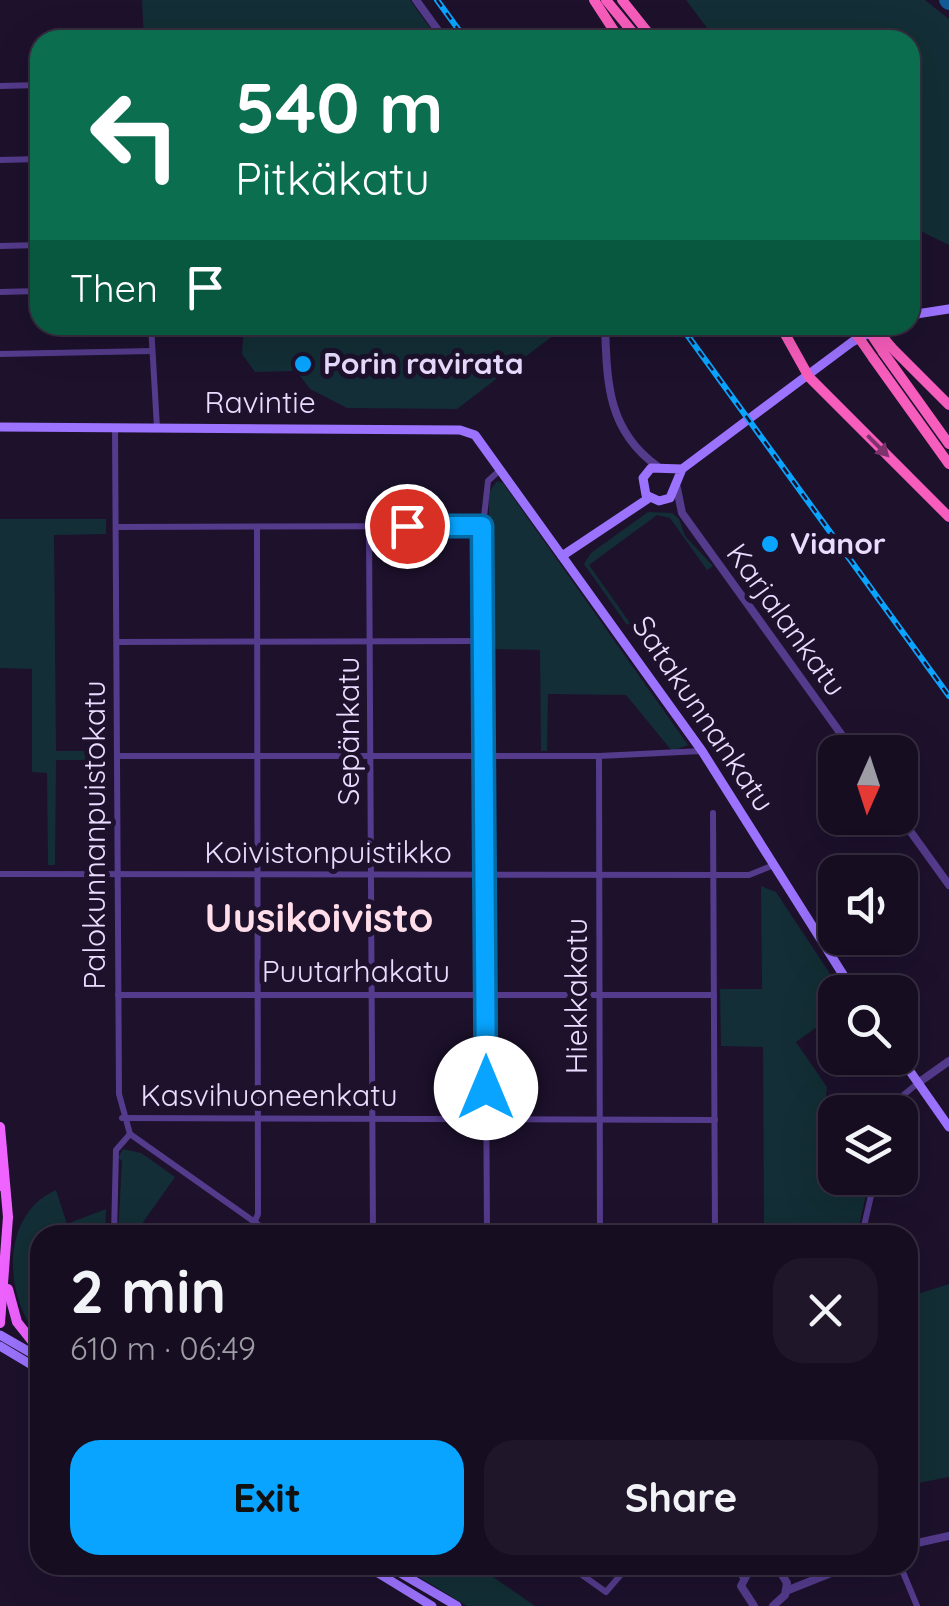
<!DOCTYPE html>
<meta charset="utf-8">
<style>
:root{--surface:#160d21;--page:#1f162a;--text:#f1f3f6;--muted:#9e9ca5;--line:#352d3f;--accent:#08a4ff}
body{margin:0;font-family:Quicksand,sans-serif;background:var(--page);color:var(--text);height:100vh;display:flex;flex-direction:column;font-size:38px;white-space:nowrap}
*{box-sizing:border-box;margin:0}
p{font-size:32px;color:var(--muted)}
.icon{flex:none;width:55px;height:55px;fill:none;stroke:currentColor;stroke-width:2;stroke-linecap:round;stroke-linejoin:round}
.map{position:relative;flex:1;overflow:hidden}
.panel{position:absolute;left:30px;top:1225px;width:888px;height:350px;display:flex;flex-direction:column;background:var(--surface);border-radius:30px;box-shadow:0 10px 40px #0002,0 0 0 2px var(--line)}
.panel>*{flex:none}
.banner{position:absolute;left:30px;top:30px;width:890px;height:305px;border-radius:30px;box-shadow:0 10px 40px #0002,0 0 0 2px var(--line);background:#0b6e4f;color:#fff;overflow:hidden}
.needle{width:65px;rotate:183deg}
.fabs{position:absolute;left:818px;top:735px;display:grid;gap:20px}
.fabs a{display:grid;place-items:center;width:100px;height:100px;border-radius:20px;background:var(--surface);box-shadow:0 10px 40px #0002,0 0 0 2px var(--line);font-size:50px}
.pin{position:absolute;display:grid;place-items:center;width:85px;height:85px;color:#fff;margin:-42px;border:5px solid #fff;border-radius:50%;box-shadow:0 2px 10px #0007}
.me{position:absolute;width:110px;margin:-55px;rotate:0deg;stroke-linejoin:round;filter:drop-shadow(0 0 8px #0008)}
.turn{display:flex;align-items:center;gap:35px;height:210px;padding:0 40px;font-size:45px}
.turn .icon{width:130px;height:130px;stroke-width:2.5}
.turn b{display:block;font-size:70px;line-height:85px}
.then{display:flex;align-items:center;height:95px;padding:0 40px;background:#0003;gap:20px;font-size:38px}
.round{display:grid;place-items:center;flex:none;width:105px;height:105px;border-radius:30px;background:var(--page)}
.overview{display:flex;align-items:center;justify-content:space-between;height:170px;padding:0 40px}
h1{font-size:60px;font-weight:700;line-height:75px}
.primary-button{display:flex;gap:20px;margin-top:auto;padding:20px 40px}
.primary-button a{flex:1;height:115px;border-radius:30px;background:var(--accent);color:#111;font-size:40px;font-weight:700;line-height:115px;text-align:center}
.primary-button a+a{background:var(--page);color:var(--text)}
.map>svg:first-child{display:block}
</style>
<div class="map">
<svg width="949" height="1606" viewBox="0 0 949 1606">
<rect width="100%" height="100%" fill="#1d112c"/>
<g fill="#132e36">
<polygon points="142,0 410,0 439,40 144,40"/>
<polygon points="686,0 925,0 949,19 949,245 910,226 910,40 716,40"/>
<polygon points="244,325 567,325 457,409 347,408 310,389 296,371 255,372 242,354"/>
<polygon points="497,481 503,483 688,745 672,751 626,695 548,694 547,751 541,751 540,650 489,649 489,492"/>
<polygon points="648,512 672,513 679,519 685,536 713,566 707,570 670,518 657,515 589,565 630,623 627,625 584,564 591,553"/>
<polygon points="0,519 106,519 106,534 54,535 56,751 107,751 107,760 56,760 55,865 48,865 47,773 32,772 32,669 0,668"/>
<polygon points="761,886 776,892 842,992 835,992 835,1014 796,1042 827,1087 819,1165 836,1188 866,1195 857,1235 764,1235 763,1047 721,1046 720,989 762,989"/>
<polygon points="123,1149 141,1153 175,1177 134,1235 118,1235 122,1161 118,1158"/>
<path d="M56,1190L67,1224L106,1209L105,1235H40V1339C3,1296 0,1215 56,1190Z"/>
<polygon points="949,1284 949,1477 908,1485 908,1297"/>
<polygon points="399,1565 476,1565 535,1606 467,1606"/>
</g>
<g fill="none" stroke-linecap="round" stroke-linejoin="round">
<polyline stroke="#125a96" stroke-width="18" points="948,0 949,1"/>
<g stroke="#543b8c" stroke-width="6">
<polyline points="71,32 71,40"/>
<polyline points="0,86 40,85"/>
<polyline points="0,160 40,159"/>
<polyline points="0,246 40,245"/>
<polyline points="0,292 40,291"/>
<polyline points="151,325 157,428"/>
<polyline points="0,354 152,351"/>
<polyline points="116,527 483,526"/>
<polyline points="369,527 373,1235"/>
<polyline points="117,642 483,641"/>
<polyline points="117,756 599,756 702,751"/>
<polyline points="599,756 600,1235"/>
<polyline points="713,813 715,1235"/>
<polyline points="0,874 749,875 774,865"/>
<polyline points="118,995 714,995"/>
<polyline points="891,1112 895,1102 918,1083"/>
<polyline points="122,1118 715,1120"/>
<polyline points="130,1134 273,1235"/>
<polyline points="373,1232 715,1233"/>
<polyline points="114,1235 116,1150 130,1134 119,1094 115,428"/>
<polyline points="249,1235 258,1214 257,527"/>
<polyline points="487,1235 483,526 488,481 501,469"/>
<polyline points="862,1235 875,1178"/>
<polyline points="568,1565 606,1592 629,1565"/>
<polyline points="734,1565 743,1578"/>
<polyline points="900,1565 917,1606"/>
</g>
<g stroke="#543b8c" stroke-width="8">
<polyline points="416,0 445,40"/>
<path d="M605,325C607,382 607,430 657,466"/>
<polyline points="677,488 682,513 854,752"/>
<polyline points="900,817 949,885"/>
<polyline points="918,1083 949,1061"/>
<polyline points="908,1545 949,1536"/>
<polyline points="752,1565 741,1586 754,1606"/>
<polyline points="786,1591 851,1565"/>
<polyline points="773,1606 785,1595 787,1583 776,1565"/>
</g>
<g stroke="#9c73ff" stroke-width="9">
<polyline points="910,315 949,309"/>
<polyline points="0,427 460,430 475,435 702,751 854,992"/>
<polyline points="682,469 651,468 643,478 646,495 659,501 670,498 682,469 852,342 884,325"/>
<polyline points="562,556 649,498"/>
<polyline points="900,1057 949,1127"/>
<polyline points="0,1335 40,1358"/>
<polyline points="0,1346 40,1370"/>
<polyline points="365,1565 432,1606"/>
<polyline points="387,1565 457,1606"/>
</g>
<g stroke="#ef63ff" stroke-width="10">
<polyline points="0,1127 8,1217 0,1323"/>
<polyline points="0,1186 1,1165"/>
<polyline points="8,1289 17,1322 40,1351"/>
</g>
<g stroke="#f75dbc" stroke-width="10">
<polyline points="594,0 620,40"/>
<polyline points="606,0 639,40"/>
<polyline points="622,0 654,40"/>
<polyline points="780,325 809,377 949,517"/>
<polyline points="891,347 949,405"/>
<polyline points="883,352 949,444"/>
<polyline points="873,358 949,464"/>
</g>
<g stroke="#08a4ff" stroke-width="6">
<g id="rail">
<polyline points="437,0 466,40"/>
<polyline points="680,325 949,696"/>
</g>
</g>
<use href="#rail" stroke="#1d112c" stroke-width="2.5" stroke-dasharray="8" stroke-linecap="butt"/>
<g stroke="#f75dbc" stroke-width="10">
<polyline points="850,325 873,358"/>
<polyline points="865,325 883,352"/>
<polyline points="873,325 891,347"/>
</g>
</g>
<defs><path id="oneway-solid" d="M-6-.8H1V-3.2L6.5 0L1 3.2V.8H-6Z" transform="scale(2.5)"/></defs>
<use fill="#7f336d" href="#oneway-solid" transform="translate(878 446) rotate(45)"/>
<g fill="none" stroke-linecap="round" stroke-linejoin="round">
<g stroke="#056ba6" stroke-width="25">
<polyline id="route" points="407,526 482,526 486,1088"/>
</g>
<use href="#route" stroke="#08a4ff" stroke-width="18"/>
</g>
<g fill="#08a4ff" stroke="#1d112c" stroke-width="4">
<circle cx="303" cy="364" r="10"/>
<circle cx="770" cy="544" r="10"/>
</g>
<g text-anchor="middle" stroke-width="10" stroke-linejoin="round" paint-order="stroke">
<g font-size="30" font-weight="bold" fill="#e9dcff" stroke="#1d112c" text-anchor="start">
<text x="323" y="374">Porin ravirata</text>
<text x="790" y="554">Vianor</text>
</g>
<g font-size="30" fill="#e9dcff" stroke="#1d112c">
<text x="260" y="413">Ravintie</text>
<text transform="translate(786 620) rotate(54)" y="10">Karjalankatu</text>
<text transform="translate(703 714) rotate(56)" y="10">Satakunnankatu</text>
<text transform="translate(349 731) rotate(-90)" y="10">Sepänkatu</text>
<text transform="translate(95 835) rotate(-90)" y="10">Palokunnanpuistokatu</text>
<text x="328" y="863">Koivistonpuistikko</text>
<text x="356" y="982">Puutarhakatu</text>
<text transform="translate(577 996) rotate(-90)" y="10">Hiekkakatu</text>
<text x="269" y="1106">Kasvihuoneenkatu</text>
</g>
<g font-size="40" font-weight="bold" fill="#ffdeea" stroke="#1d112c">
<text x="319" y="932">Uusikoivisto</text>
</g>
</g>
</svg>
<div class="fabs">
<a><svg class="needle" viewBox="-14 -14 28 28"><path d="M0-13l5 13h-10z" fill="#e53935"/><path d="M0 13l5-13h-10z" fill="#9e9ca5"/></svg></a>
<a><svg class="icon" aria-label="sound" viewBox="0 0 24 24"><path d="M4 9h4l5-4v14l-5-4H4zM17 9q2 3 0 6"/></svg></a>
<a><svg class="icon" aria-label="search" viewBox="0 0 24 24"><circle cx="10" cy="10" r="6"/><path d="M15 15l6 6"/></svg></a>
<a><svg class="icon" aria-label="layers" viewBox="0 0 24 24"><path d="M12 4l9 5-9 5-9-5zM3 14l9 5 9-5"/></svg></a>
</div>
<div class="pin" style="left:407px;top:526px;background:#d93025"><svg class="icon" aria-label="arrive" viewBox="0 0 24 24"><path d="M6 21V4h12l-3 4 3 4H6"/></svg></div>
<svg class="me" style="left:486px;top:1088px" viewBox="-20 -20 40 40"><circle r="19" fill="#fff"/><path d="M0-13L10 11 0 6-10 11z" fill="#08a4ff"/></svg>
<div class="banner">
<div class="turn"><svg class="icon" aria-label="left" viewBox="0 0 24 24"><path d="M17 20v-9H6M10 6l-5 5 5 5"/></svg><div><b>540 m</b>Pitkäkatu</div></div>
<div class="then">Then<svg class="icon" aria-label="arrive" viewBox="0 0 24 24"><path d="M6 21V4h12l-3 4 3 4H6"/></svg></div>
</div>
<section class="panel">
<div class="overview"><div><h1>2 min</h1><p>610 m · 06:49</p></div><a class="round"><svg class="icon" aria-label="close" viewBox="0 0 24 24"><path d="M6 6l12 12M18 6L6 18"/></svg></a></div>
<div class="primary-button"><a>Exit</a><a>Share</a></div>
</section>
</div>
